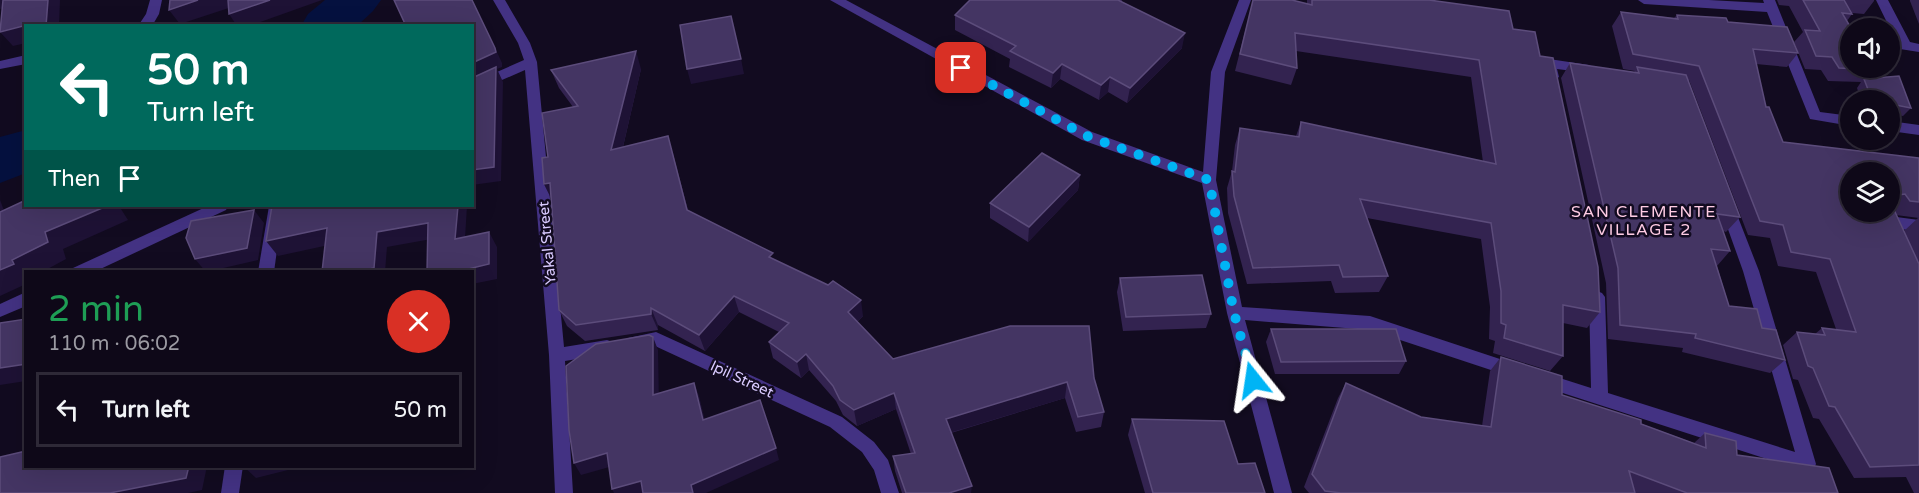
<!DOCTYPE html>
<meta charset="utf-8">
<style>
:root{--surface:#0e0818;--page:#1c1625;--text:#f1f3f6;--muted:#9b9aa2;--line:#2e2937}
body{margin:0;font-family:"Varela Round",sans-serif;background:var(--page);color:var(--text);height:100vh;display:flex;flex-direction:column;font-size:22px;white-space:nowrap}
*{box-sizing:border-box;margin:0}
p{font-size:20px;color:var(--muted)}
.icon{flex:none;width:33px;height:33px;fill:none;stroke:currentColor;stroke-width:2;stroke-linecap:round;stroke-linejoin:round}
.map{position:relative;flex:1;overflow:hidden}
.sheet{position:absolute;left:24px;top:270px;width:450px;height:198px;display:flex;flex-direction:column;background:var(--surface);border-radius:0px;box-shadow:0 6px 24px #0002,0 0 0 2px var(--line)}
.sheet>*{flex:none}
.guide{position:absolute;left:24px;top:24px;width:450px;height:183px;border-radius:0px;box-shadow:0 6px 24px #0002,0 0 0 2px var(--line);background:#00695c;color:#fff;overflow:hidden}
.tools{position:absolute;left:1840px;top:18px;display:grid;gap:12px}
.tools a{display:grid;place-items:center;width:60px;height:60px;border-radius:50%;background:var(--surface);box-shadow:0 6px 24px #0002,0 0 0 2px var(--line);font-size:30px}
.pin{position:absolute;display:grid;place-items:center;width:51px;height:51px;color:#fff;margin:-26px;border-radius:12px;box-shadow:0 3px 9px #0006}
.me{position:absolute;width:66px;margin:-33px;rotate:345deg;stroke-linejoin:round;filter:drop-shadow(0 0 4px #0008)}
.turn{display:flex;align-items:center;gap:21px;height:126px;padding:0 24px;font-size:27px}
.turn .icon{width:78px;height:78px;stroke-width:2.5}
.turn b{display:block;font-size:42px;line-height:51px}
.then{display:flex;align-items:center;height:57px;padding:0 24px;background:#0003;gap:12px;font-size:22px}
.round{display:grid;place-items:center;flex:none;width:63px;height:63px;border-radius:32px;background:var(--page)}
.summary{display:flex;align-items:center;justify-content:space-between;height:102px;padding:0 24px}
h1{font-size:36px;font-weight:600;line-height:45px;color:#1e9e55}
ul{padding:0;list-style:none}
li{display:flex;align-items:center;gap:18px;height:75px;margin:0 12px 9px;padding:0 12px;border:3px solid var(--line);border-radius:0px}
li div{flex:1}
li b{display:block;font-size:22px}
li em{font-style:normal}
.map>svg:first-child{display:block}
</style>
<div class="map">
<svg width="1919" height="493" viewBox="0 0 1919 493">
<rect width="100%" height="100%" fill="#120b20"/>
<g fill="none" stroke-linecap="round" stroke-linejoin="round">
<g fill="#05113f" fill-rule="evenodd">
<polygon points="325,0 381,0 373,11 357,26 301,26 308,14"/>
<polygon points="26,130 26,173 0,183 0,137"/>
</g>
<g fill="#433283" fill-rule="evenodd">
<polygon points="150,0 162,0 159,14 152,26 138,26 146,14"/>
<polygon points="493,0 505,0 530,43 537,62 564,347 607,340 613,342 615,347 613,352 607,354 565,361 573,493 555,493 549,355 525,70 472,93 472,83 524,60 518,43"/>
<polygon points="830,0 846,0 1092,132 1203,172 1211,72 1239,0 1251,0 1225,72 1216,180 1242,307 1370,316 1518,365 1520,370 1518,375 1512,377 1370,330 1245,320 1292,493 1274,493 1227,313 1202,183 1082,140"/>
<polygon points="1638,0 1709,0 1764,3 1763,0 1775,0 1820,112 1851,116 1851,126 1810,119 1767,12 1644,4"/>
<polygon points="1876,0 1888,0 1910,42 1919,44 1919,52 1900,49"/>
<polygon points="26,55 26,64 0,69 0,61"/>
<polygon points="1549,59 1589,65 1596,69 1589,73 1557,69 1559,77 1552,82 1545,77 1543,63"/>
<polygon points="1890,121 1919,125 1919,135 1890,131"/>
<polygon points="1727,201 1732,203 1734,207 1759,271 1816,464 1813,470 1807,472 1538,385 1536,380 1538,375 1544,373 1591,388 1589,297 1592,293 1597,291 1602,293 1605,297 1608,393 1795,452 1743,271 1720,207 1722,203"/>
<polygon points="208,206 228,206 226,210 94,272 71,272 73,268"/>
<polygon points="269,206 283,206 274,272 258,272"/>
<polygon points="1889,216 1919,220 1919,232 1884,226 1882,222 1884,218"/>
<polygon points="26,292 26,306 0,317 0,304"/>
<polygon points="656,332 842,417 874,442 888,460 899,493 881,493 874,470 862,452 830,427 655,346 634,350 628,348 626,343 628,338"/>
<polygon points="225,466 243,466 239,493 221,493"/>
</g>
</g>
<g fill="#332350" fill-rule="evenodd">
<polygon points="1122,0 1122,2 1182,48 1127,103 1108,92 1099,100 1060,79 1051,88 1009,67 1010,59 955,30 955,15"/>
<polygon points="1253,0 1307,4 1307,0 1429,0 1513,29 1600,312 1587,328 1563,323 1563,356 1550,371 1493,353 1495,341 1489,339 1490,307 1481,239 1367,218 1388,276 1379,292 1335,293 1331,281 1247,284 1228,213 1227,188 1232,171 1235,145 1240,128 1296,136 1301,122 1483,162 1471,77 1296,51 1297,68 1291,85 1235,71"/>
<polygon points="1777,0 1874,0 1874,1 1864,14 1852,13 1852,14 1847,21 1878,70 1870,79 1911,108 1903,116 1890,114 1890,100 1861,100 1857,88 1861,82 1828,81 1821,70 1805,69 1794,42 1803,32 1789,6 1779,5"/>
<polygon points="1910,0 1919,0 1919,24 1910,1"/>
<path d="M1621,12L1674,18L1677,15L1728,22L1798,53L1787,67L1756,64L1766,107L1783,142L1919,158V218L1896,215L1904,231L1918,218H1919V493H1914L1906,477L1854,478L1819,419L1813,418L1798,380L1793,379L1783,345L1797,332L1815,334L1822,328L1836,329L1816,272L1778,266L1770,238L1748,235L1689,80H1688L1740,217L1726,232L1723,231L1730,251L1717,266L1729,306L1762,328L1785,360L1770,373L1682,352L1683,348L1608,339L1606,283L1561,78L1570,63L1634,72L1635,71L1623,69L1612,26ZM1890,172V212H1851Z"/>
<polygon points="641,69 623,147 673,154 688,210 774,259 863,316 857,322 893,359 1094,378 1104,412 1101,427 1076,432 1065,398 951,433 971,493 902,493 895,471 893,456 911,454 896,409 857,426 843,415 836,401 809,370 801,378 773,358 769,342 779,332 739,312 705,351 658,325 658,330 585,341 567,326 559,310 551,198 544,184 548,157 573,107 559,88 551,70"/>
<polygon points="1080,175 1078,190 1028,242 990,218 990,203"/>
<polygon points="1120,278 1211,314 1206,328 1123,331 1117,292"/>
<polygon points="1271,329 1406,361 1399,374 1275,374 1266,342"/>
<polygon points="1501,357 1562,395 1694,443 1705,433 1737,455 1838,493 1309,493 1304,487 1338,398 1346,383 1421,417 1482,426 1490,371"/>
<polygon points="1132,419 1238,464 1265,493 1145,493 1128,435"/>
</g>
<g fill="#1e1235">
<polygon points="0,0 12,0 17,5 0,9"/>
<polygon points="48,0 60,0 59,26 46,26"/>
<polygon points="198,0 235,0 238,5 180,24 169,10"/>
<polygon points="270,0 322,0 249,26 237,26 229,14"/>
<polygon points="26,26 26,43 13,46 0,32"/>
<polygon points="1185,33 1182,48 1127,103 1130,88"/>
<polygon points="495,48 502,63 502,67 497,69 503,82 501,181 472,185 472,63"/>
<polygon points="636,51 641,69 618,168 611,150"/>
<polygon points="741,59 744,74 691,84 687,69"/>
<polygon points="1062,64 1060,79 1051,88 1053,73"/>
<polygon points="1110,77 1108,92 1099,100 1101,85"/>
<polygon points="668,136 673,154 692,227 687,210"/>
<polygon points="1080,175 1078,190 1028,242 1029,227"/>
<polygon points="550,183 553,202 544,184"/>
<polygon points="0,200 12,232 0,222"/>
<polygon points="107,206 119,206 128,220 63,249 66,259 42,272 26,272 26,284 0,296 0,270 45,232"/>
<polygon points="458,206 467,206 464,254 455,239"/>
<polygon points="254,210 264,223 258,260 206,272 195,259"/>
<polygon points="428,223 437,238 387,247 385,272 355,272 377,232"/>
<polygon points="327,228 338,243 278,256 266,241"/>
<polygon points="489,232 497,247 497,279 472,284 472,272 456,272"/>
<polygon points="734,296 739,312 705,351 699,335"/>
<polygon points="861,300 863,316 850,328 848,312"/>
<polygon points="651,308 658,325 658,330 651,314"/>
<polygon points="653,337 658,350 659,408 653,395"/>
<polygon points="806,354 809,370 801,378 797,362"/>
<polygon points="26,364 26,381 0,385 0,368"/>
<polygon points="1067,382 1065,398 946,434 946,419"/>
<polygon points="694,383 699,396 708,433 703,420"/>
<polygon points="894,393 896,409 857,426 854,410"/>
<polygon points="776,448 779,460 706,493 693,493 691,485"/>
<polygon points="607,453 613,466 581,475 574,463"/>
<polygon points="189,466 207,466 202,490 188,493 110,493"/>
<polygon points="243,466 304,466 256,478"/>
<polygon points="641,481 646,493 614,493 612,489"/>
<polygon points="972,486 971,493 949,493"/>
</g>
<g fill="#443563" stroke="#5c4c7b" stroke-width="1.5">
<polygon points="3,0 48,0 46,26 27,25 0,32"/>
<polygon points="170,0 198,0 169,10"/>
<polygon points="228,0 270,0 229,14"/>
<polygon points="394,0 472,0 495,48 496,52 472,63 472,26 406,26"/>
<polygon points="970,0 1118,0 1185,33 1130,88 1110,77 1101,85 1062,64 1053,73 1010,51 1016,46 955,15"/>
<polygon points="1253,0 1292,0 1312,5 1312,0 1429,0 1509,11 1513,29 1535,32 1540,56 1553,58 1598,267 1600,312 1563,305 1563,356 1504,338 1506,325 1501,323 1501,291 1491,223 1360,199 1388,276 1343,277 1339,265 1253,268 1234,196 1232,171 1235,172 1240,128 1299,137 1301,122 1496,164 1479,60 1295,33 1297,68 1240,54"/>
<polygon points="1803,0 1844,0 1852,14 1842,13 1851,28 1851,68 1877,68 1878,70 1839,68 1832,57 1816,56 1805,30 1820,31"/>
<polygon points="1621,12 1678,19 1677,15 1726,18 1728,22 1787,27 1798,53 1753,49 1766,107 1769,107 1783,142 1919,158 1919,202 1910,201 1905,194 1891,196 1890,198 1890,172 1851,172 1851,212 1890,212 1890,201 1919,264 1919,465 1870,467 1835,407 1829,406 1813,368 1808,366 1797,332 1825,335 1822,328 1856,332 1830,259 1791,252 1783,225 1760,221 1699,66 1633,54"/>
<polygon points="731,16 741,59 687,69 680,25"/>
<polygon points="636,51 611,150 668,136 687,210 773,253 769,257 828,285 833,281 861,300 848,312 893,359 1010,326 1089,326 1094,378 1104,412 1078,417 1067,382 946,419 972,486 949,493 906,493 893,456 915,453 894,393 854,410 840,400 833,386 806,354 797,362 769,342 789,323 734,296 699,335 651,308 651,314 576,325 559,310 550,183 544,184 542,158 548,157 542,113 578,106 551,70"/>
<polygon points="1570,63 1639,73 1637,67 1686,75 1740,217 1717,214 1730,251 1711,249 1729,306 1757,309 1762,328 1776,330 1785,360 1695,338 1696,334 1620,325 1618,268"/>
<polygon points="496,67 494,167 472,170 472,78"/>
<polygon points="1899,76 1911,108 1890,104 1890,100 1872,100 1864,79"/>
<polygon points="1042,153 1080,175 1029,227 990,203"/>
<polygon points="26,200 26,206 107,206 45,232 48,242 12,260 14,264 0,270 0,212"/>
<polygon points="272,206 458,206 455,239 489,232 489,264 456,272 427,272 428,223 377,232 374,268 355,272 322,272 327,228 266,241"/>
<polygon points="254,210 247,248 195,259 186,238 191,221"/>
<polygon points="1202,275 1211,314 1126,317 1120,278"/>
<polygon points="26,319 26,364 0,368 0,323"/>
<polygon points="1271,329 1396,329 1406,361 1281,362"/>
<polygon points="649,335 653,337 653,395 694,383 703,420 760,400 776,448 691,485 693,493 643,493 641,481 612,489 607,453 574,463 569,430 566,366 596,344"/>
<polygon points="1501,357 1562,376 1562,395 1641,420 1641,424 1706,448 1705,433 1736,441 1737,455 1829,468 1838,493 1687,493 1629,471 1635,493 1341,493 1325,491 1312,474 1346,383 1421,417 1491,427"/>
<polygon points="1132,419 1224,421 1238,464 1255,463 1265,493 1153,493"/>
<polygon points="26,451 26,466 189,466 186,478 110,493 0,493 0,457"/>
</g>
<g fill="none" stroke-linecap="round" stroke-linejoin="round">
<polyline stroke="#00b4f5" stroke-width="10" stroke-dasharray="0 18" points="961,68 1087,136 1209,180 1234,313 1253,380"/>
</g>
<g text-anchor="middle" stroke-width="5" stroke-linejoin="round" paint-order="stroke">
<g font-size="15" fill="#d9caff" stroke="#120b20">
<text transform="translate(547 243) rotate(-95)" y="5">Yakal Street</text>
<text transform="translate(742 379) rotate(25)" y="5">Ipil Street</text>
</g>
<g font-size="16" letter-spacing="1.5" fill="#ffcce4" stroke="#120b20">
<text x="1644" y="217">SAN CLEMENTE<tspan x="1644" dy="18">VILLAGE 2</tspan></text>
</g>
</g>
</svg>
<div class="tools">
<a><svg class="icon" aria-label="sound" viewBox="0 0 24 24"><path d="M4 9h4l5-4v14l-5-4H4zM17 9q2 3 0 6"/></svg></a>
<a><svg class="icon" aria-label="search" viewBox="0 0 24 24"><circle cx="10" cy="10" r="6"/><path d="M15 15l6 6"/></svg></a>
<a><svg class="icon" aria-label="layers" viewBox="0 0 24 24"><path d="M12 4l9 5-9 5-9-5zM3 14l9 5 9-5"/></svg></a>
</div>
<div class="pin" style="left:961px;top:68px;background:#d93025"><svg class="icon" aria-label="arrive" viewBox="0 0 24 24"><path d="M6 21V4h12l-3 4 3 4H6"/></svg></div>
<svg class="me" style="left:1253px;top:380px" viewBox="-20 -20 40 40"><path d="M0-17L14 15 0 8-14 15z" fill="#00b4f5" stroke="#fff" stroke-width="4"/></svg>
<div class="guide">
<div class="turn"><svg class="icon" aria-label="left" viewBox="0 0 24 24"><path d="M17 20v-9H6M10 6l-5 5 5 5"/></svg><div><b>50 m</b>Turn left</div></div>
<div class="then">Then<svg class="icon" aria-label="arrive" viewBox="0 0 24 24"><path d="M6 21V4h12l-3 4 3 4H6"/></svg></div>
</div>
<section class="sheet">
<div class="summary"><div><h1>2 min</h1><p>110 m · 06:02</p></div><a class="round" style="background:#d93025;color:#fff"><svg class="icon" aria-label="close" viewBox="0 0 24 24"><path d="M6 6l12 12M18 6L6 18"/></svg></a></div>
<ul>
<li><svg class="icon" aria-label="left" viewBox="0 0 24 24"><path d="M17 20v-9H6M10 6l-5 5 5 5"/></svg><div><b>Turn left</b></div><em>50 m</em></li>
</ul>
</section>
</div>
